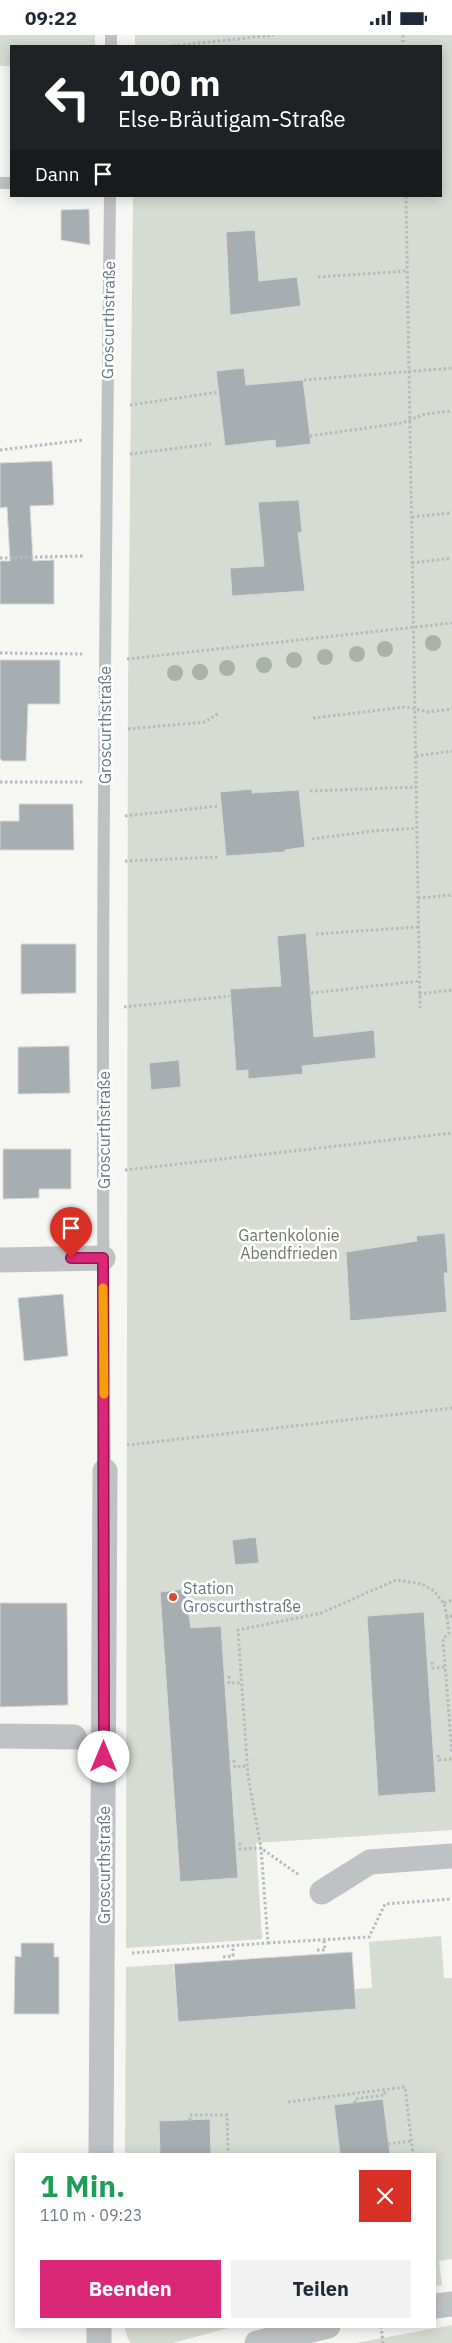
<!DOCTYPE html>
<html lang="de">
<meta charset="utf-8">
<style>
:root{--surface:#fff;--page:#f2f2f3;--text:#1f2937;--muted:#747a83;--accent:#db2777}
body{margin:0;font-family:"IBM Plex Sans",sans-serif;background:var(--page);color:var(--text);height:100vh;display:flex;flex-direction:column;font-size:19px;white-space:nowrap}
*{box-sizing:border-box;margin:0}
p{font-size:16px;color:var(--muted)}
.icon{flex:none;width:28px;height:28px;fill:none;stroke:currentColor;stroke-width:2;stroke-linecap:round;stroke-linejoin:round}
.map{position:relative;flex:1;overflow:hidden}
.drawer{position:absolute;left:15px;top:2118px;width:421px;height:175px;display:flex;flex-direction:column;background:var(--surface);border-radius:0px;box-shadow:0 2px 12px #0003}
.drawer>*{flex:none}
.banner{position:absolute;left:10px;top:10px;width:432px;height:152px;border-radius:0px;box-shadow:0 2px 12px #0003;background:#202124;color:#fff;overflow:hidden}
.pin{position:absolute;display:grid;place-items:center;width:42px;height:42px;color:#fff;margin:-51px -21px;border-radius:50% 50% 50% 0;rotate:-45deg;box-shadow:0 0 5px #0007}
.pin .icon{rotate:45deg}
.me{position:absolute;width:55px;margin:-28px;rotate:0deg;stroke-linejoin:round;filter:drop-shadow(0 0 4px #0008)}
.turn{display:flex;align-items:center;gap:18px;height:105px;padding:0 25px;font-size:22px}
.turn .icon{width:65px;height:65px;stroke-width:2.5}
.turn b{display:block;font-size:35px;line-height:42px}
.then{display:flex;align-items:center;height:48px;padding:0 25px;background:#0003;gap:10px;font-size:19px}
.round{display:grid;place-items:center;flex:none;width:52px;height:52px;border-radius:0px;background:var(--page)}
.summary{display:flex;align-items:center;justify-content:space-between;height:85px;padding:0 25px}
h1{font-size:30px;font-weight:700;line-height:38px;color:#1e9e55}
.button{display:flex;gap:10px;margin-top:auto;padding:10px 25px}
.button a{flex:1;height:58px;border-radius:0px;background:var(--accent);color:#fff;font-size:20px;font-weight:700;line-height:58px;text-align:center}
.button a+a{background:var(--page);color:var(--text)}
.status{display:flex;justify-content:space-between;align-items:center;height:35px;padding:0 25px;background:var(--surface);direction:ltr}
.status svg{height:14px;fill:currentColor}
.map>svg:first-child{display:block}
</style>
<div class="status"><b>09:22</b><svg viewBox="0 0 49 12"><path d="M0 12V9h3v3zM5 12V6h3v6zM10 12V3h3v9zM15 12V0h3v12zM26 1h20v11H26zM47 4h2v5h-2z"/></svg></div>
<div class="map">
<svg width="452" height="2308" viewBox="0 0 452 2308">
<rect width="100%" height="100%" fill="#f6f6f3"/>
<g fill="#d6dbd3">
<polygon points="0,0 95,0 95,11 11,11 11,31 0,31"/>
<polygon points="135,0 452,0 452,1795 256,1808 262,1904 126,1913 128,657 133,161 441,161 441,11 135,11"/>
<polygon points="441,1901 444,1943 452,1943 452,2224 439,2226 442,2250 435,2251 435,2119 125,2119 126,1932 173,1929 178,1987 356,1974 355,1954 372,1953 369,1907"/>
<polygon points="452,2290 452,2308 356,2308"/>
<polygon points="124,2291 236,2291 173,2308 131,2308 128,2304"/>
</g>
<g fill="#a6aeb2" stroke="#d8d8d6">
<polygon points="89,174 90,210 61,205 61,175"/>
<polygon points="255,195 259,246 297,242 301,271 230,280 226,197"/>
<polygon points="244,333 246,350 303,345 311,409 276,413 275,405 225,411 216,336"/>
<polygon points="52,426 54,470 30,471 33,526 54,525 54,569 0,569 0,526 10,526 7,472 0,473 0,428"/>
<polygon points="299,465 302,497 298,498 305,556 232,561 230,533 264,531 258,467"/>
<polygon points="0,625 60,625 60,669 28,669 26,726 2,726 0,723"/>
<polygon points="252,754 252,758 299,755 305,812 285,815 285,817 226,821 220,757"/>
<polygon points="19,769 73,769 74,815 0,815 0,786 19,786"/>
<polygon points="306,898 314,1002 374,995 376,1023 302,1031 303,1039 248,1044 248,1035 236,1036 230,954 281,951 277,901"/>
<polygon points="21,909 76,909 76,958 21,959"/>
<polygon points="69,1011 70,1058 18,1059 18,1012"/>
<polygon points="179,1025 181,1052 151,1055 149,1028"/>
<polygon points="3,1114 71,1114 71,1154 39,1154 39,1163 3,1164"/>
<polygon points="445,1198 448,1238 444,1238 447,1277 350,1286 346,1217 417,1206 416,1201"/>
<polygon points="63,1259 68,1321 24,1326 18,1263"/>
<polygon points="256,1502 259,1528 235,1530 232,1505"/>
<polygon points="185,1554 191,1593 221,1591 238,1843 180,1847 160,1557"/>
<polygon points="0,1568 67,1568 68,1670 0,1672"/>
<polygon points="424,1577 436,1757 378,1761 367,1581"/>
<polygon points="21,1908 54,1908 54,1922 59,1922 59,1979 14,1979 15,1921 21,1922"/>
<polygon points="352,1917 356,1974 178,1987 174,1929"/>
<polygon points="383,2064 390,2119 340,2119 334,2070"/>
<polygon points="210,2084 211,2119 160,2119 159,2086"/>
</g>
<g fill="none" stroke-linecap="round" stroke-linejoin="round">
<g stroke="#b8bbbd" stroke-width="3" stroke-dasharray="2.5 2.5" stroke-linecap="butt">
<polyline points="403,0 403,11"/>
<polyline points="173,11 274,0"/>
<polyline points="406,161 420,975"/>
<polyline points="318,242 407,236"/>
<polyline points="304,345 452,333"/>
<polyline points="130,370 219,357"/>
<polyline points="310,401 402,388 425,379 452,376"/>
<polyline points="0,415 84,405"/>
<polyline points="130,419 211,409"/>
<polyline points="412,482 452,478"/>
<polyline points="0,523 83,521"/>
<polyline points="412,528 452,523"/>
<polyline points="0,618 82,619"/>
<polyline points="127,624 452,588"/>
<polyline points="313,683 406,672 428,677 452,674"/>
<polyline points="128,694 205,687 219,678"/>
<polyline points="416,721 452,716"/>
<polyline points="0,747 82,747"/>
<polyline points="310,756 416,752"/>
<polyline points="125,781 218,771"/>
<polyline points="312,804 373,796 417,793"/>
<polyline points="125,826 218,822"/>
<polyline points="418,863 452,860"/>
<polyline points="316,899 418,892"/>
<polyline points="311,958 419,946"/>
<polyline points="419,959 452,955"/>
<polyline points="124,972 230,961"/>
<polyline points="125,1135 452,1098"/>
<polyline points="127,1410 452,1373"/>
<polyline points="444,1568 452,1565"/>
<polyline points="452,1581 447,1582 449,1598 443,1604 452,1719"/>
<polyline points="432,1627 433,1633 446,1632"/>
<polyline points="229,1641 229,1648 242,1648"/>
<polyline points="438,1720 439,1725 452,1724"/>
<polyline points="234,1725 235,1732 247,1731"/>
<polyline points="240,1808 240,1814 261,1813 299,1840"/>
<polyline points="268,1908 369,1902 385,1869 452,1864"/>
<polyline points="317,1915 325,1915 324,1904"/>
<polyline points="132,1918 268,1908 261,1813 248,1741 238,1595 321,1578 396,1545 422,1549 434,1556 444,1568 447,1582"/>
<polyline points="223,1922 233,1921 233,1910"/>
<polyline points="288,2067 405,2052 413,2119"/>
<polyline points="355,2068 355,2064 385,2060 385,2055"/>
<polyline points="190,2085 190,2080 227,2080 228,2119"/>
<polyline points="388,2109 412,2106"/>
<polyline points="381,2291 383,2308"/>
</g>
<g stroke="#bec2c5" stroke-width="12">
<polyline points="111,11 111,0"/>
<polyline points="0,148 11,148"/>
<path d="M105,1436C100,1011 105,586 110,161"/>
</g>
<g stroke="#bec2c5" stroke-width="25">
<polyline points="0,1225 103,1223"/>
<polyline points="0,1701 74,1702"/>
<polyline points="322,1857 370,1827 452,1821"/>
<polyline points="101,2119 105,1436"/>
<polyline points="435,2271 452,2269"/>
<polyline points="99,2308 99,2291"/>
<polyline points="257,2308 328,2291"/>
</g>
</g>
<g fill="#aab2a5">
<circle cx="433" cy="608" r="8"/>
<circle cx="385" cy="614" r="8"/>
<circle cx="357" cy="619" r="8"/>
<circle cx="325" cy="622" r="8"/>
<circle cx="294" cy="625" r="8"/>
<circle cx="264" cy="630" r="8"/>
<circle cx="227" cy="633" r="8"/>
<circle cx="200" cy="637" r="8"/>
<circle cx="175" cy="638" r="8"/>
</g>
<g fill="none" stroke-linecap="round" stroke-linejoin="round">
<g stroke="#8e194d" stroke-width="12">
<polyline id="route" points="71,1223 103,1223 104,1722"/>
</g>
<use href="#route" stroke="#db2777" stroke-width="9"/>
<polyline stroke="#f59e0b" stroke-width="9" points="103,1253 104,1359"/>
</g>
<circle fill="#d64b34" stroke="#fff" stroke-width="2" cx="173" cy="1562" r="5"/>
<g text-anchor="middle" stroke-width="5" stroke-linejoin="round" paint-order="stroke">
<g font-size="16" fill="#687982" stroke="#fff">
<text transform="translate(108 285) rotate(-89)" y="6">Groscurthstraße</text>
<text transform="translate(105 690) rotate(-90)" y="6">Groscurthstraße</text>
<text transform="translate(104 1095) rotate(-90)" y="6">Groscurthstraße</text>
<text transform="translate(104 1830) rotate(-90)" y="6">Groscurthstraße</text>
</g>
<g font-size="16" fill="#6c7a66" stroke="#fff">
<text x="289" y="1206">Gartenkolonie<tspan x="289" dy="18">Abendfrieden</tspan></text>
</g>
<g font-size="16" fill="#687982" stroke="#fff" text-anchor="start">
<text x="183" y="1559">Station<tspan x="183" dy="18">Groscurthstraße</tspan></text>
</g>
</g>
</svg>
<div class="pin" style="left:71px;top:1223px;background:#d93025"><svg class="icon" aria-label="arrive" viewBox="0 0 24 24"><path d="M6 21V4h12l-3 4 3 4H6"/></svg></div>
<svg class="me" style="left:104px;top:1722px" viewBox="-20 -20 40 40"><circle r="19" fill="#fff"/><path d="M0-13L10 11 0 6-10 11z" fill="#db2777"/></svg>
<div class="banner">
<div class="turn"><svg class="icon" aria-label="left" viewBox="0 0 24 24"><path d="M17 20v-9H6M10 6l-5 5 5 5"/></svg><div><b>100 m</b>Else-Bräutigam-Straße</div></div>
<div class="then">Dann<svg class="icon" aria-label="arrive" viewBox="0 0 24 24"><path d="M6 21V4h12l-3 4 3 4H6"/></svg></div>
</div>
<section class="drawer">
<div class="summary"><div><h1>1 Min.</h1><p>110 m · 09:23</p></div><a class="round" style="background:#d93025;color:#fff"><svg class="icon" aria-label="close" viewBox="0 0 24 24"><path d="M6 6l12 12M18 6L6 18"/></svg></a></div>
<div class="button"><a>Beenden</a><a>Teilen</a></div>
</section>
</div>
